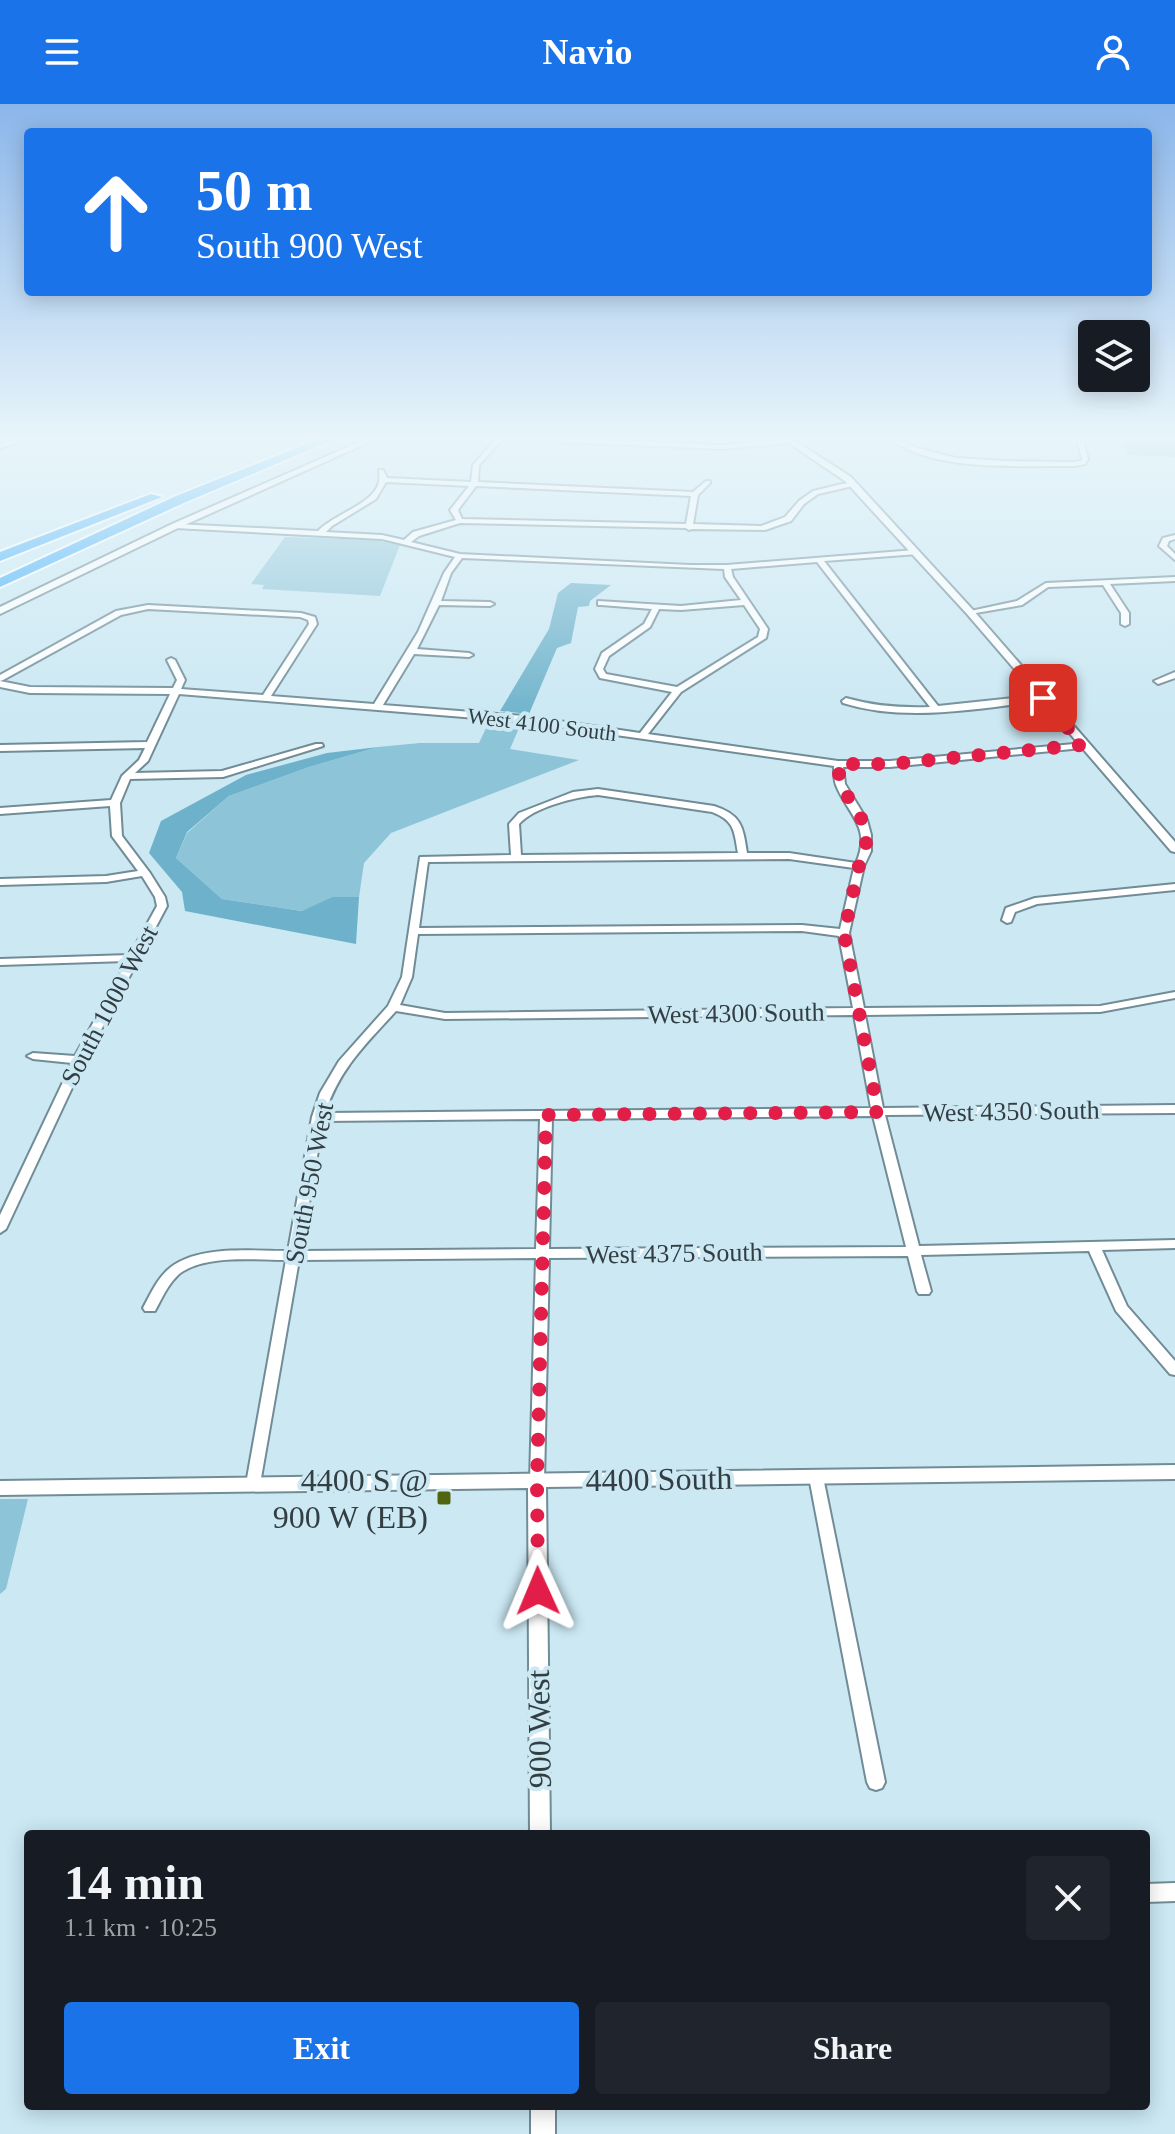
<!DOCTYPE html>
<meta charset="utf-8">
<style>
:root{--surface:#171b24;--page:#20242c;--text:#f1f3f6;--muted:#9ea1a6;--accent:#1a73e8}
body{margin:0;font-family:Georgia,serif;background:var(--page);color:var(--text);height:100vh;display:flex;flex-direction:column;font-size:30px;white-space:nowrap}
*{box-sizing:border-box;margin:0}
p{font-size:26px;color:var(--muted)}
.icon{flex:none;width:44px;height:44px;fill:none;stroke:currentColor;stroke-width:2;stroke-linecap:round;stroke-linejoin:round}
.map{position:relative;flex:1;overflow:hidden}
.panel{position:absolute;left:24px;top:1726px;width:1126px;height:280px;display:flex;flex-direction:column;background:var(--surface);border-radius:8px;box-shadow:0 4px 20px #0003}
.panel>*{flex:none}
.banner{position:absolute;left:24px;top:24px;width:1128px;height:168px;border-radius:8px;box-shadow:0 4px 20px #0003;background:#1a73e8;color:#fff;overflow:hidden}
.tools{position:absolute;left:1078px;top:216px;display:grid;gap:16px}
.tools a{display:grid;place-items:center;width:72px;height:72px;border-radius:8px;background:var(--surface);box-shadow:0 4px 20px #0003;font-size:40px}
.pin{position:absolute;display:grid;place-items:center;width:68px;height:68px;color:#fff;margin:-34px;border-radius:16px;box-shadow:0 4px 12px #0006}
.me{position:absolute;width:88px;margin:-44px;rotate:359deg;stroke-linejoin:round;filter:drop-shadow(0 0 6px #0008)}
.turn{display:flex;align-items:center;gap:28px;height:168px;padding:0 40px;font-size:36px}
.turn .icon{width:104px;height:104px;stroke-width:2.5}
.turn b{display:block;font-size:56px;line-height:68px}
.round{display:grid;place-items:center;flex:none;width:84px;height:84px;border-radius:8px;background:var(--page)}
.headline{display:flex;align-items:center;justify-content:space-between;height:136px;padding:0 40px}
h1{font-size:48px;font-weight:700;line-height:60px}
.button{display:flex;gap:16px;margin-top:auto;padding:16px 40px}
.button a{flex:1;height:92px;border-radius:8px;background:var(--accent);color:#fff;font-size:32px;font-weight:700;line-height:92px;text-align:center}
.button a+a{background:var(--page);color:var(--text)}
header{display:flex;justify-content:space-between;align-items:center;height:104px;padding:0 40px;background:var(--accent);color:#fff;font-size:36px;font-weight:700}
.map>svg:first-child{display:block}
</style>
<header><svg class="icon" aria-label="menu" viewBox="0 0 24 24"><path d="M4 6h16M4 12h16M4 18h16"/></svg>Navio<svg class="icon" aria-label="person" viewBox="0 0 24 24"><circle cx="12" cy="8" r="4"/><path d="M4 21q1-7 8-7t8 7"/></svg></header>
<div class="map">
<svg width="1175" height="2030" viewBox="0 0 1175 2030">
<rect width="100%" height="100%" fill="#cbe8f3"/>
<g fill="#8ec4d8">
<polygon points="285,433 374,436 400,441 380,492 262,485 264,481 251,480"/>
<polygon points="488,620 520,622 510,645 579,656 391,729 364,759 359,793 332,793 303,807 222,795 176,754 187,729 229,692 309,663 378,643 420,639 479,639"/>
<polygon points="0,1395 28,1395 6,1485 0,1490"/>
</g>
<g fill="#6db2ca">
<polygon points="1122,335 1175,335 1175,353 1128,351"/>
<polygon points="571,479 611,481 590,497 589,502 578,503 571,539 557,544 529,610 500,607 549,525 558,489"/>
<polygon points="378,643 309,663 229,692 187,728 176,754 222,795 302,807 332,793 359,793 356,840 185,807 182,788 149,749 161,717 246,671 327,649"/>
</g>
<g fill="none" stroke-linecap="round" stroke-linejoin="round">
<g stroke="#718c96" stroke-width="4">
<g id="minor">
<path d="M496,335H503L479,361L478,378L693,388L706,377H710V379L698,391L693,420L761,422L785,413L799,397L813,387L842,380L854,379L857,381L818,390L804,400L791,417L765,426L692,425L689,426L686,424L460,419L419,432L411,438L460,450L690,461H727L915,446L919,448L918,450L824,457L938,602L1043,591L1047,594L1043,597C978,604 907,619 843,599L842,597L846,594C874,602 900,604 930,603L817,458L731,465L733,473L768,525L766,534L681,588L648,630L838,657H890L1085,639V643L1082,644L890,663H843L845,680L867,716L871,731V747L864,762L849,829L864,904L1100,902L1175,888V894L1100,908L865,911L883,1004L1175,1001V1009L885,1011L919,1142L1175,1136V1144L1102,1146L1127,1202L1175,1257V1271L1170,1270L1116,1207L1089,1147L921,1151L931,1187L929,1190H919L917,1187L908,1152L549,1154L544,1377L542,1381L537,1383L532,1381L530,1377L536,1154L299,1156L260,1380L258,1384L253,1386L248,1384L246,1380L286,1156C255,1156 205,1150 179,1170C168,1180 162,1194 155,1207H145L143,1204C151,1189 158,1173 171,1163C200,1141 253,1147 288,1147L312,1013L320,989L339,957L388,902L402,873L420,753L511,751L509,720L519,709L573,688L598,685L714,702C742,711 743,723 747,749H789L856,759C872,723 848,711 836,681C834,676 834,668 834,662L524,618L179,590L148,657L135,669L222,667L316,640H322L323,642L223,673L130,675L120,699L122,732L150,769L165,793L167,802L85,956L6,1125L0,1129V1111L72,959L33,955L27,952L33,949L75,952L127,857L0,861V855L130,851L157,802L155,793L142,772L106,778L0,781V775L106,772L138,767L112,732L110,702L0,710V704L111,696L122,672L139,656L145,644L0,647V641L147,638L170,590L30,589L0,583V577L30,583L173,584L177,576L167,556L171,554L175,556L185,576L181,585L263,591L309,520L308,516L300,513L148,505L121,511L3,576L0,577V571L116,507L148,501L301,509L315,513L317,520L271,592L374,600L418,528L444,469L455,453L382,435L175,424L171,422L175,420L318,427C334,410 374,400 379,378C380,377 379,366 379,366H383L387,374L471,378L473,361ZM386,378L469,382L450,406L456,416L413,428L404,436L382,431L326,428L332,422L376,395ZM476,382L691,392L686,420L462,415L458,406ZM462,454L724,465L725,473L741,496L681,502L598,497V501H601L652,505L644,520L602,549L595,565L600,574L672,588L640,629L524,612L383,601L414,550L469,553L473,551L469,549L417,545L439,501L490,502L494,500L490,498L441,497L451,469ZM744,501L760,525L758,533L677,583L606,570L603,565L609,552L650,523L659,505L681,506ZM598,691L712,708C735,717 734,727 738,749L521,751L519,720C534,703 575,693 598,691ZM789,755L854,764L840,825L802,821L419,824L428,758ZM802,827L839,832L853,904L445,909L400,901L412,873L418,830ZM396,907L445,915L854,911L871,1004L325,1009C340,964 365,941 396,907ZM873,1012L906,1143L549,1145L552,1015ZM540,1015L536,1145L301,1147L323,1017Z"/>
<polygon points="536,335 583,335 722,341 789,335 792,337 789,339 722,345 539,337"/>
<path d="M890,335H898L913,343L956,354L1005,357L1075,358L1081,357L1082,355L1077,335H1083L1088,355L1085,360L1075,362C1019,361 937,369 890,335Z"/>
<polygon points="1175,431 1175,435 1169,437 1167,442 1175,450 1175,456 1159,442 1163,434"/>
<polygon points="1175,473 1175,477 1110,480 1129,509 1129,520 1125,522 1121,520 1121,509 1103,481 1048,483 1022,501 970,510 966,508 1017,497 1046,479"/>
<polygon points="1175,568 1175,574 1158,580 1154,577"/>
<polygon points="1175,780 1175,786 1037,800 1015,808 1011,818 1007,819 1002,816 1006,804 1035,794"/>
<polygon points="816,1367 821,1369 823,1373 885,1678 882,1684 876,1686 870,1684 867,1678 809,1373 811,1369"/>
<polygon points="1175,1779 1175,1797 1146,1798 1146,1780"/>
</g>
</g>
<g stroke="#718c96" stroke-width="4">
<g id="tertiary">
<polygon points="14,335 26,335 0,344 0,340"/>
<polygon points="366,335 376,335 178,424 0,510 0,503 172,420"/>
<polygon points="783,335 792,335 851,373 973,506 1175,738 1175,748 1171,747 967,510 845,377"/>
<polygon points="1175,1361 1175,1375 546,1383 550,1730 530,1730 528,1384 0,1391 0,1377"/>
<rect x="531" y="2002" width="24" height="28"/>
</g>
</g>
<g stroke="#fff" stroke-width="4">
<g id="motorway">
<polygon points="319,335 335,335 186,398 0,483 0,474 176,392"/>
<polygon points="151,390 162,393 0,457 0,448"/>
</g>
</g>
<use href="#minor" fill="#fff" fill-rule="evenodd"/>
<use href="#tertiary" fill="#fff" fill-rule="evenodd"/>
<use href="#motorway" fill="#42aef9" fill-rule="evenodd"/>
</g>
<linearGradient id="sky" x2="0" y2="1"><stop stop-color="#8bb6ea"/><stop offset="0.54" stop-color="#e8f5fa"/><stop offset="1" stop-color="#e8f5fa" stop-opacity="0"/></linearGradient>
<rect width="1175" height="619" fill="url(#sky)"/>
<g fill="none" stroke-linecap="round" stroke-linejoin="round">
<polyline stroke="#e11d48" stroke-width="14" stroke-dasharray="0 25.2" points="538,1487 537,1377 546,1011 878,1008 844,829 859,762 866,747 866,731 862,716 840,680 838,660 890,660 1082,641 1043,594"/>
</g>
<rect fill="#516510" stroke="#cbe8f3" stroke-width="3" x="436" y="1386" width="16" height="16" rx="4"/>
<g text-anchor="middle" stroke-width="8" stroke-linejoin="round" paint-order="stroke">
<g font-size="22" fill="#333e43" stroke="#cbe8f3">
<text transform="translate(542 620) rotate(7)" y="8">West 4100 South</text>
</g>
<g font-size="26" fill="#333e43" stroke="#cbe8f3">
<text transform="translate(109 901) rotate(-62)" y="9">South 1000 West</text>
<text transform="translate(736 909) rotate(-1)" y="9">West 4300 South</text>
<text transform="translate(1011 1007) rotate(-1)" y="9">West 4350 South</text>
<text transform="translate(309 1079) rotate(-79)" y="9">South 950 West</text>
<text transform="translate(674 1149) rotate(-1)" y="9">West 4375 South</text>
</g>
<g font-size="32" fill="#333e43" stroke="#cbe8f3">
<text transform="translate(659 1375) rotate(-1)" y="11">4400 South</text>
<text transform="translate(539 1625) rotate(-91)" y="11">900 West</text>
</g>
<g font-size="32" fill="#333e43" stroke="#cbe8f3" text-anchor="end">
<text x="428" y="1387">4400 S @<tspan x="428" dy="37">900 W (EB)</tspan></text>
</g>
</g>
</svg>
<div class="tools">
<a><svg class="icon" aria-label="layers" viewBox="0 0 24 24"><path d="M12 4l9 5-9 5-9-5zM3 14l9 5 9-5"/></svg></a>
</div>
<div class="pin" style="left:1043px;top:594px;background:#d93025"><svg class="icon" aria-label="arrive" viewBox="0 0 24 24"><path d="M6 21V4h12l-3 4 3 4H6"/></svg></div>
<svg class="me" style="left:538px;top:1487px" viewBox="-20 -20 40 40"><path d="M0-17L14 15 0 8-14 15z" fill="#e11d48" stroke="#fff" stroke-width="4"/></svg>
<div class="banner">
<div class="turn"><svg class="icon" aria-label="ahead" viewBox="0 0 24 24"><path d="M12 20V5M6 11l6-6 6 6"/></svg><div><b>50 m</b>South 900 West</div></div>
</div>
<section class="panel">
<div class="headline"><div><h1>14 min</h1><p>1.1 km · 10:25</p></div><a class="round"><svg class="icon" aria-label="close" viewBox="0 0 24 24"><path d="M6 6l12 12M18 6L6 18"/></svg></a></div>
<div class="button"><a>Exit</a><a>Share</a></div>
</section>
</div>
